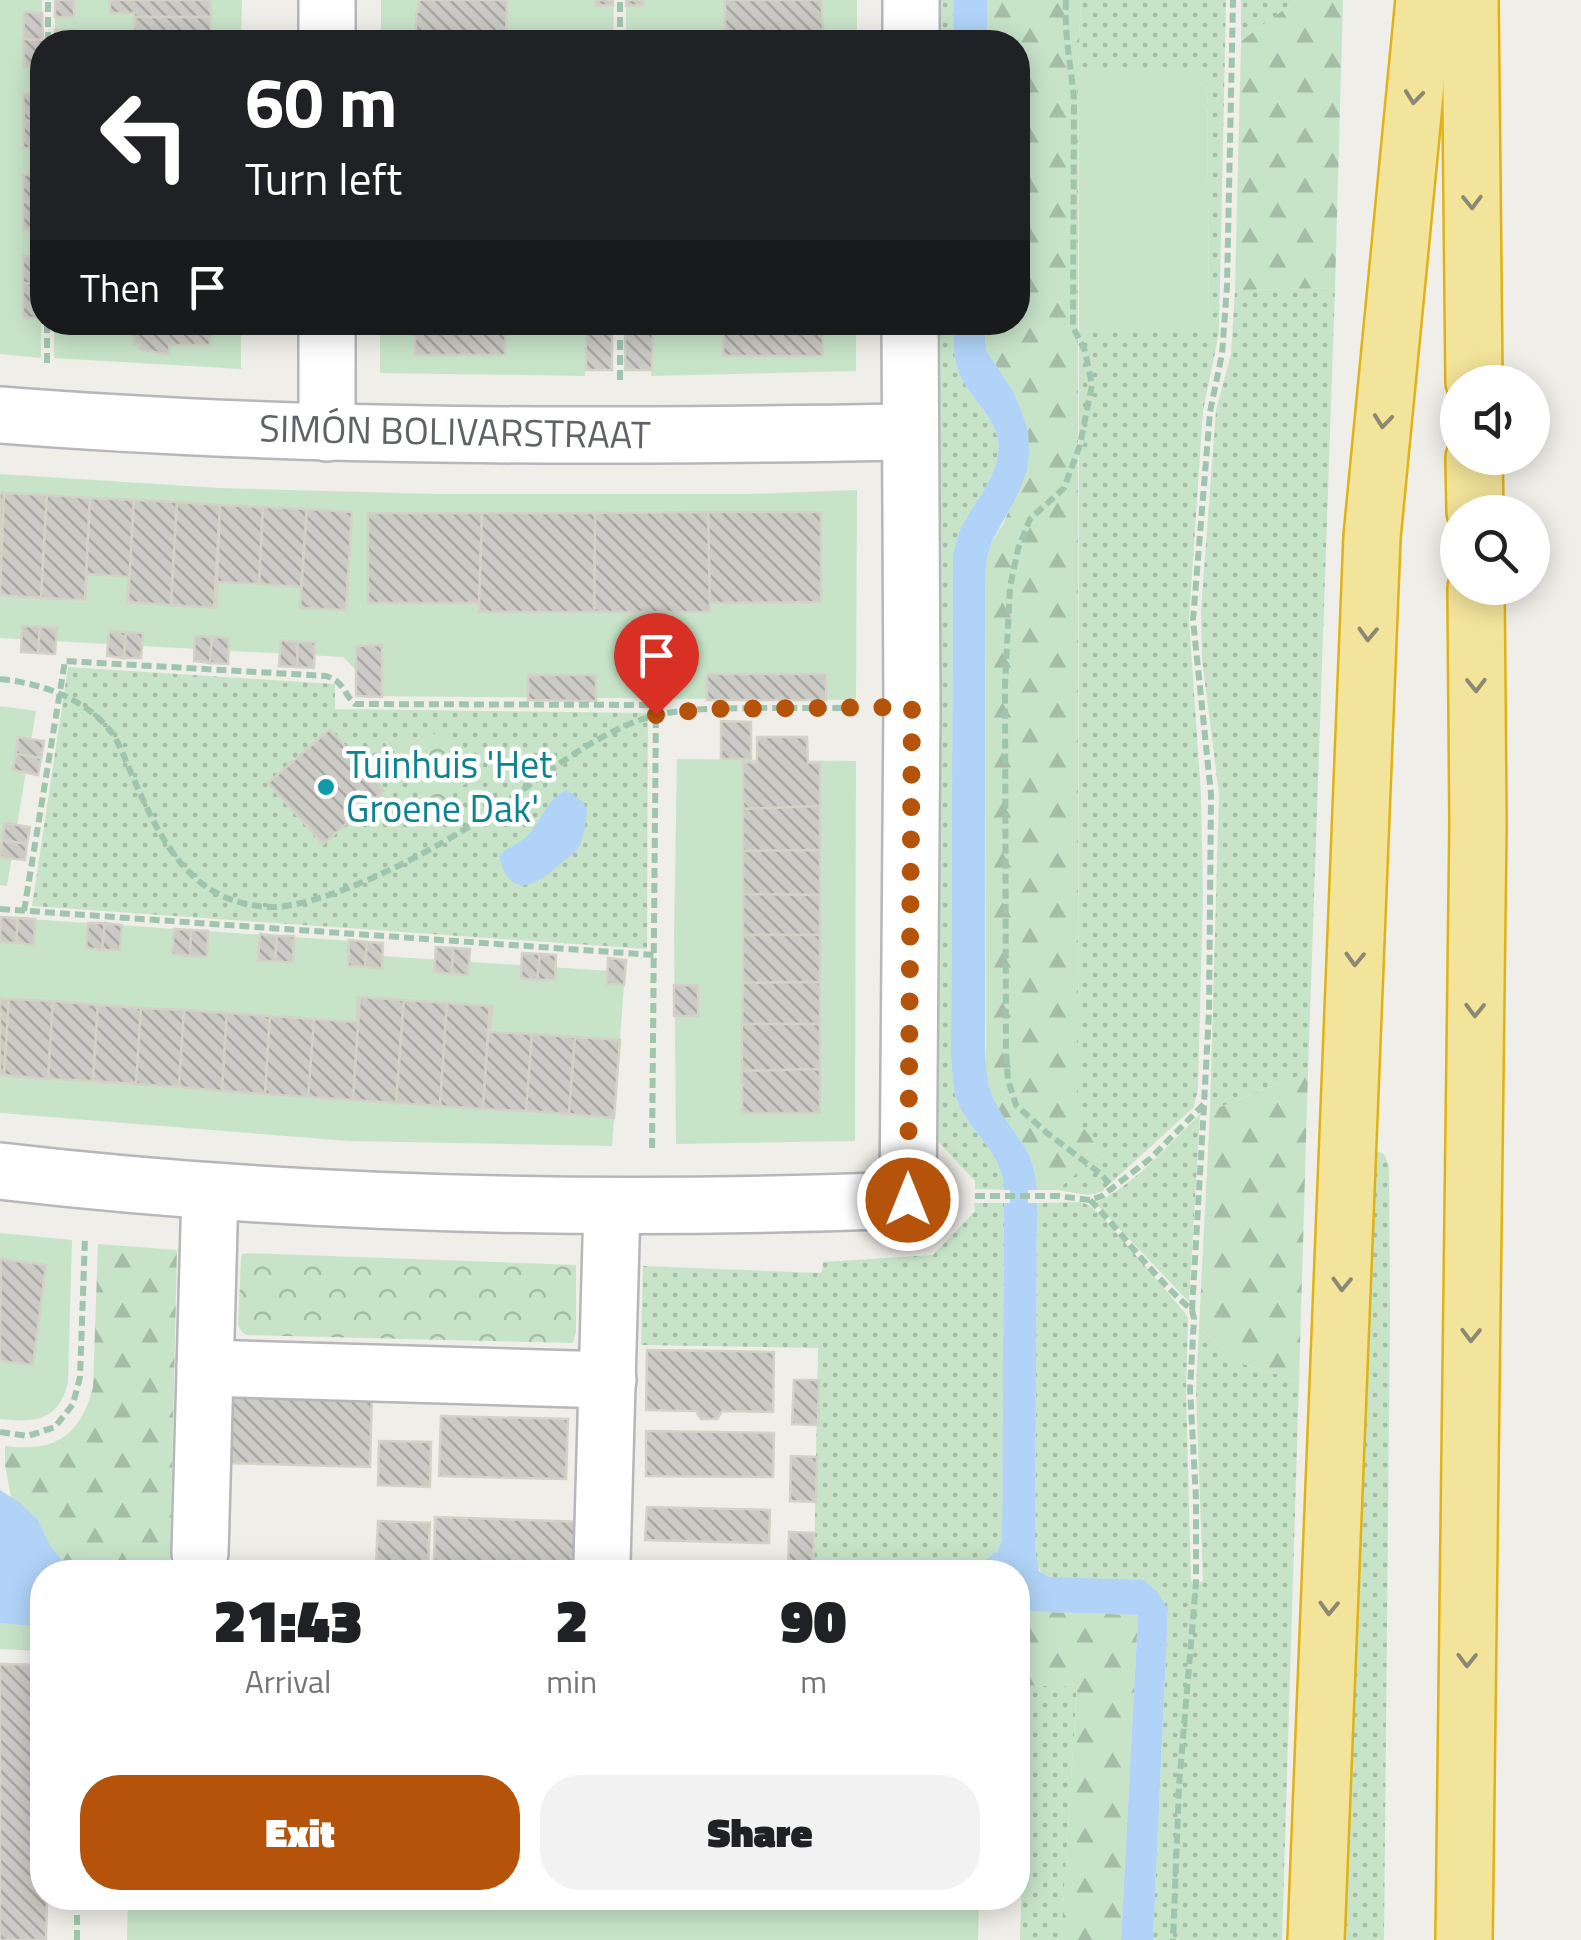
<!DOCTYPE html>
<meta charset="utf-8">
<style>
:root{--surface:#fff;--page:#f2f2f2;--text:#202124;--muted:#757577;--accent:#b45309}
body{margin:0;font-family:"Titillium Web",sans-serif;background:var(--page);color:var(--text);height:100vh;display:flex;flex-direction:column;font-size:38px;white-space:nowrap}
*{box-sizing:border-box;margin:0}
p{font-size:32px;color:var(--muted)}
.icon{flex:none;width:55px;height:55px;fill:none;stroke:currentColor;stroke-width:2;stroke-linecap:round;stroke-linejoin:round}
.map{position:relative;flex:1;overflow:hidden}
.sheet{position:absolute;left:30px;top:1560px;width:1000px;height:350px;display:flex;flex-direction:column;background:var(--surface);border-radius:40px;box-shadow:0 5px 25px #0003}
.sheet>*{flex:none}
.top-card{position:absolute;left:30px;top:30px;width:1000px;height:305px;border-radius:40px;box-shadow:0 5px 25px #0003;background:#202124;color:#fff;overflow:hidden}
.tools{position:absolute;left:1440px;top:365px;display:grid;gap:20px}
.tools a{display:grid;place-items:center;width:110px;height:110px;border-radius:50%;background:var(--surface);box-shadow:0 5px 25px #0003;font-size:50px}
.pin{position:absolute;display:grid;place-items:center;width:85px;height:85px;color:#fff;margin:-102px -42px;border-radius:50% 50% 50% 0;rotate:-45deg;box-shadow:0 0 10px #0007}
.pin .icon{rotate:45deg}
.me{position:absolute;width:110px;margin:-55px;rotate:0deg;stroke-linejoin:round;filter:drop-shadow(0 0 8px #0008)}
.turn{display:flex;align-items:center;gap:35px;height:210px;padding:0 50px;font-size:45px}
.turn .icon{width:130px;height:130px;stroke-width:2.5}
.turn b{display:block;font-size:70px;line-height:85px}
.then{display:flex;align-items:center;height:95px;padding:0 50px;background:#0003;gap:20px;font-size:38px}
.eta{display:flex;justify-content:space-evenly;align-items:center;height:170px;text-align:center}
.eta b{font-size:60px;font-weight:800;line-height:70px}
.button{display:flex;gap:20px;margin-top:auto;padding:20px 50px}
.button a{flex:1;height:115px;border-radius:40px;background:var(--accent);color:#fff;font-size:40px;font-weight:800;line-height:115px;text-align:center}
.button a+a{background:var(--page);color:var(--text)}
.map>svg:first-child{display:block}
</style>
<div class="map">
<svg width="1581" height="1940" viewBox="0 0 1581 1940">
<defs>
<pattern id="grass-dots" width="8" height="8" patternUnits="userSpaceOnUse" patternTransform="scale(2.5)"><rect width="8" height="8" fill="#c7e4c9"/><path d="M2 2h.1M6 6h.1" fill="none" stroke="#a5bca7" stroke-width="1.8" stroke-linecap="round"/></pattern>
<pattern id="forest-firs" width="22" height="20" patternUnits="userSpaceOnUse" patternTransform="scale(2.5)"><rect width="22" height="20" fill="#c7e4c9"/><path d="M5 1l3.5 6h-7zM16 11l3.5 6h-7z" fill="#a5bca7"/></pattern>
<pattern id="park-crowns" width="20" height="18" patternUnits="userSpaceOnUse" patternTransform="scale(2.5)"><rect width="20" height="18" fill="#c7e4c9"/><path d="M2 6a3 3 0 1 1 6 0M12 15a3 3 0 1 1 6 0" fill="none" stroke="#a5bca7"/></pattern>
<pattern id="building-back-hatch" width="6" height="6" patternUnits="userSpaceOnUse" patternTransform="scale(2.5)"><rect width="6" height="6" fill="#cbcac4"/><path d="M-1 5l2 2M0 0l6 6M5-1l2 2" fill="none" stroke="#a8a7a3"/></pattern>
</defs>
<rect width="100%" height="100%" fill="#f0eee8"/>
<g fill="url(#grass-dots)">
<polygon points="928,0 954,0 953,42 927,42"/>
<polygon points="1081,0 1226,0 1219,333 1203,411 1189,619 1201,795 1203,895 1198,1088 1194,1107 1101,1192 1088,1195 1057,1190 1101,1152 1078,1122 1079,328 1209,327 1207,73 1078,72"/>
<polygon points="1241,0 1297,0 1241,41"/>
<polygon points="1335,288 1308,1072 1210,1111 1219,794 1202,659 1201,610 1216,410 1231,354 1235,290"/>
<path d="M952,322C953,338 953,355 958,370C967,399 1003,419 998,453C995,480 975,501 963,524C958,532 956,544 953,554L951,1058C953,1073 952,1092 959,1106C973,1134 1004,1156 1004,1190L975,1189V1181L933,1136L927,323Z"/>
<polygon points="68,667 335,684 335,709 648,713 647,949 32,906"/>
<path d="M1200,1114L1189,1302L1095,1203C1136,1184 1168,1145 1200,1114Z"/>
<polygon points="1379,1152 1384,1154 1389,1166 1390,1314 1384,1940 1343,1940 1372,1154"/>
<polygon points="1080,1202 1089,1205 1104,1218 1186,1314 1188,1319 1186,1389 1191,1581 1203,1582 1196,1390 1199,1328 1240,1363 1299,1381 1282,1940 1153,1940 1168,1610 1043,1575 1037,1565 1035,1550 1037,1203"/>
<polygon points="974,1203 1004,1203 1002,1539 998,1551 984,1561 944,1572 814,1572 818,1348 641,1345 643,1266 820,1273 822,1272 823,1262 933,1255 975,1211"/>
<polygon points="1018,1685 1077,1686 1061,1940 1020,1940 1025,1761 1018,1760"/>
</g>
<g fill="url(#forest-firs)">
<path d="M987,0H1081L1078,72V1121L1102,1152L1057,1190H1037C1034,1145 1017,1141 997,1108C992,1098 989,1086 986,1076L985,575L987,558L992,541L1003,524L1027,471L1013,391L986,350L984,323L1018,322V42H987Z"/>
<polygon points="1297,0 1343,0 1335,288 1235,290 1241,41"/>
<polygon points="1308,1072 1299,1381 1240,1363 1199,1328 1210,1111"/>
<path d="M98,1244L177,1250L170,1560L373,1567V1572H79L64,1563L49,1543L38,1520L11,1497L5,1465V1446C55,1452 80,1437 93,1387Z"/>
<polygon points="1018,1611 1138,1615 1121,1940 1061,1940 1077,1687 1018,1685"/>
<polygon points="0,1623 42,1627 42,1651 0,1649"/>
</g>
<g fill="url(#park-crowns)">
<polygon points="440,731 476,774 436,810 383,741 399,737 420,741"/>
<polygon points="249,1253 576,1265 576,1332 573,1343 247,1335 242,1332 238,1325 241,1259 242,1254"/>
</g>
<g fill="#c7e4c9">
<polygon points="0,0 42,0 41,358 0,354"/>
<polygon points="55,0 242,0 241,42 55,42"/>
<polygon points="381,0 614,0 613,42 381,42"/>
<rect x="626" y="0" width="231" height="42"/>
<polygon points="1078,72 1207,72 1209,328 1079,328"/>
<polygon points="54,323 241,323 241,369 54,358"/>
<polygon points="380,323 586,323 585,376 380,373"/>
<polygon points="653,323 856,323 856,371 651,376"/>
<polygon points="0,474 220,488 436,494 751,494 857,490 856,700 356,696 356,670 343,657 0,638"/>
<polygon points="0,706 36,711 7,886 0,885"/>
<polygon points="677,759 856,761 855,1141 676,1144 674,936"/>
<polygon points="0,917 367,942 367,955 625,972 612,1146 349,1141 0,1113"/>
<path d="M0,1233L72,1240L68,1383C58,1421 35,1423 0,1419Z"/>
<polygon points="128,1898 979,1898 978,1940 127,1940"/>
</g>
<g fill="#b0d3f7">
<polygon points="954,0 987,0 987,42 953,42"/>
<path d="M953,323H984L986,350L1013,391L1019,405L1028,430L1029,452L1027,471L1017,496L992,541L987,558L985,575V1046C986,1068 986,1089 999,1109C1018,1142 1034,1147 1037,1190H1004C1004,1156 973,1134 959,1106C952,1092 953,1073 951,1058L953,554C956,544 958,532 963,524C975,501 995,480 998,453C1003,419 967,399 958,370C953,355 953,338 953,323Z"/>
<path d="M567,790L583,802L587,810C586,821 584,839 578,848C574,854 566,859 560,864C535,887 509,900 499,856C506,847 516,846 525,838C541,824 546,798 567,790Z"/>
<polygon points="1004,1203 1037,1203 1035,1550 1039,1571 1049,1577 1144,1580 1157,1592 1168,1609 1153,1940 1121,1940 1138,1615 1018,1611 1018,1572 944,1572 984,1561 998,1551 1002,1539"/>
<polygon points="0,1490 19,1502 38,1520 49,1543 64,1563 79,1572 42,1572 42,1627 0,1623"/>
</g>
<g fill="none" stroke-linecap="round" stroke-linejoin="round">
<polyline stroke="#b0d3f7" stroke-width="18" points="1016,1166 1019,1176 1019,1224"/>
</g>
<g fill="url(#building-back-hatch)" stroke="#d4d1c7" stroke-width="2.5">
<rect x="55" y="0" width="19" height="17"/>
<polygon points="110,0 210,0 211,17 134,17 134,13 110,13"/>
<polygon points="419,0 507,0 506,38 416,40 416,12 418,12"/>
<polygon points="596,0 613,0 613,5 596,6"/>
<polygon points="626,0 644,0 644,5 626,6"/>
<polygon points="725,0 821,0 824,40 725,40"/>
<polygon points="24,12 42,13 43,40 23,39"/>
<rect x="134" y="17" width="77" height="25"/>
<rect x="55" y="30" width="19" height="12"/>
<polygon points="506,38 506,42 416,42 416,40"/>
<polygon points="23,39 43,40 42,67 24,67"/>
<rect x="725" y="40" width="99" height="2"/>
<polygon points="23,94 42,94 42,121 24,121"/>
<polygon points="24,121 42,121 42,149 23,148"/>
<rect x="23" y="175" width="19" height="27"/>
<rect x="23" y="202" width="19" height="28"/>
<polygon points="23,256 42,257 42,284 23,283"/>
<polygon points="23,283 42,284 42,318 23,318"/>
<rect x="54" y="322" width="19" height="6"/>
<polygon points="133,322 210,322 210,345 169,345 169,355 140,349 140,344 134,344"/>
<polygon points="415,322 506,322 505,355 415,355"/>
<rect x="586" y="322" width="26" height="48"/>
<polygon points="625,322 653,322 652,370 625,370"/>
<polygon points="724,322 823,322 823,356 723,356"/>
<polygon points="0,492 4,493 0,562"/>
<polygon points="4,493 47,495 41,598 0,595"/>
<polygon points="47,495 90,498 85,600 41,598"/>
<polygon points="90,498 134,500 128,602 127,603 129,577 87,574 85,600"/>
<polygon points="134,500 177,502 171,605 128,602"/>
<polygon points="177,502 220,505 214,608 171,605"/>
<polygon points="220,505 263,507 259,584 218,582 216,608"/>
<polygon points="263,507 307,509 301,587 259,584"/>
<polygon points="307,509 352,512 346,610 300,608"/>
<polygon points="708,512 821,512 821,602 710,603"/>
<polygon points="708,512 710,612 594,612 595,513"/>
<polygon points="368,513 482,513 479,603 368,603"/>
<polygon points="482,513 595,513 594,612 479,612"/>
<polygon points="22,626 40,627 38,653 21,652"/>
<polygon points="40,627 57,628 55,654 38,653"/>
<polygon points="109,631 126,632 124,658 107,656"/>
<polygon points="126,632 143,633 141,658 124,658"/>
<polygon points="195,636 212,637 210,663 194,661"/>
<polygon points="212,637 229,638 228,664 210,663"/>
<polygon points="281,640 298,642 297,667 279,666"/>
<polygon points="298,642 315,642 314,668 297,667"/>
<polygon points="382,645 382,697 356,696 356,646"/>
<rect x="707" y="674" width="119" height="26"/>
<polygon points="528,675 596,675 596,701 528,700"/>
<polygon points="721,721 751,722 751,759 721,759"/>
<polygon points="330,729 384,791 323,844 268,783"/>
<polygon points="18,737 44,741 41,758 16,754"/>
<polygon points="757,737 807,737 808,763 820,763 820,806 743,809 743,762 757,763"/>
<polygon points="16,754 41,758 38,775 13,770"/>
<polygon points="820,806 820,850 743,851 743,809"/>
<polygon points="5,823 30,827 27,844 2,840"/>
<polygon points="2,840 27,844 25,860 0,857"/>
<polygon points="820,850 820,895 743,894 743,851"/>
<polygon points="743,894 820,895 820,935 743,935"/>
<polygon points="1,917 18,918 16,943 0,942"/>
<polygon points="18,918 35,919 34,945 16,943"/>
<polygon points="88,923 105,923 102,950 86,948"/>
<polygon points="105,923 122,925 120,950 102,950"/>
<polygon points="174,929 191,930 190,956 172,954"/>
<polygon points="191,930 208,931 207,957 190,956"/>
<polygon points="260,934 277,936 275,961 258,961"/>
<polygon points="743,935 820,935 820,982 743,983"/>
<polygon points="277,936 294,936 293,963 275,961"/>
<polygon points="349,940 367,942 365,967 348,966"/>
<polygon points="367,942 383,943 382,969 365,967"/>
<polygon points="436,947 453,948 452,974 434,972"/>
<polygon points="453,948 470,949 468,975 452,974"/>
<polygon points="522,953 540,954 537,980 521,978"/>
<polygon points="540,954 556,955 555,980 537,980"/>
<polygon points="608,958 626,960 624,985 607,984"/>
<polygon points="820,982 820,1024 742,1024 743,983"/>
<rect x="674" y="985" width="24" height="31"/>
<polygon points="358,997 360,997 353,1100 308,1097 314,1019 357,1022"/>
<polygon points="360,997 404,1000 396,1103 353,1100"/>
<polygon points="0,998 9,999 4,1075 0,1075"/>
<polygon points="9,999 53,1001 48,1079 4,1075"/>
<polygon points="404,1000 447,1003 440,1106 396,1103"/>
<polygon points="53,1001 98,1005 93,1081 48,1079"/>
<polygon points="447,1003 490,1006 483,1109 440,1106"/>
<polygon points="98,1005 141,1008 136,1084 93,1081"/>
<polygon points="490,1006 492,1006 490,1032 532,1034 526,1111 483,1109"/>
<polygon points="141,1008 184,1010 179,1087 136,1084"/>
<polygon points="184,1010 227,1013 222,1091 179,1087"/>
<polygon points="227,1013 270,1016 265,1094 222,1091"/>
<polygon points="270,1016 314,1019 308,1097 265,1094"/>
<polygon points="742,1024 820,1024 820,1069 742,1071"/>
<polygon points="532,1034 575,1037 569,1114 526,1111"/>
<polygon points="575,1037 620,1040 614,1118 569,1114"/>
<polygon points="820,1069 820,1113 742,1113 742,1071"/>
<polygon points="1,1259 46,1265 33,1365 0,1361"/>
<polygon points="647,1350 774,1352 773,1412 722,1411 717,1419 701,1419 696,1411 646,1410"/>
<polygon points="794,1380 819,1380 818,1425 792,1424"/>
<polygon points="233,1387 372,1391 370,1467 228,1463"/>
<polygon points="441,1416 568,1419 566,1479 439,1476"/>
<polygon points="646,1431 774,1433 773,1477 646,1476"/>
<polygon points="379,1441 431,1442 430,1487 378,1485"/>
<polygon points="791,1456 817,1457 816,1502 790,1501"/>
<polygon points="647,1507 770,1510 769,1543 645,1540"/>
<polygon points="435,1517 585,1522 584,1572 434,1569"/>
<polygon points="378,1521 430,1523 428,1567 376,1566"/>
<polygon points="789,1532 814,1533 813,1572 788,1572"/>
<polygon points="0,1664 42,1665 42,1898 47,1898 46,1940 0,1940"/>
</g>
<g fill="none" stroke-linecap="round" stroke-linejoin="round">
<g stroke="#b5b7bb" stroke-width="60">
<g id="minor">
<polyline points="327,42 327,0"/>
<polyline points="911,42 911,0"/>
<path d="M0,415C303,439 607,437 910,432"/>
<polyline points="327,433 327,322"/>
<path d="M0,1171C301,1206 604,1212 908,1200L912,707L910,322"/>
<polyline points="205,1368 608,1380"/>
<polyline points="200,1553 210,1191"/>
<polyline points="602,1562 612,1206"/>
</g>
</g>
<g stroke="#e1b216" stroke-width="60">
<g id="motorway">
<polyline points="1470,0 1474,382"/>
<polyline points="1474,458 1475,512"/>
<polyline points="1316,1940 1372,537 1424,0"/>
<polyline points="1464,1940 1478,824 1476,588"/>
</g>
</g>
<g stroke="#a0c5ae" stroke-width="6" stroke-dasharray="10 5" stroke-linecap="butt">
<path d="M1066,0C1064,34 1071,66 1074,99L1073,327L1085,351L1092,385L1080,445L1064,488L1030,519L1018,549L1010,587L1005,685L1006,1051L1008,1080L1016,1105L1047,1133L1101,1174L1112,1187"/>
<polyline points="48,42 48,0"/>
<polyline points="620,42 620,0"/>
<polyline points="47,363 47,322"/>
<polyline points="620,380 620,322"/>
<path d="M0,679C39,683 82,697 108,728C119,740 125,760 132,775C160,839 190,904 270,907C290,908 324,897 343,890C392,871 440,846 484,817C535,783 580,743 637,721C675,707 718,709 757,708C790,708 823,708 855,708"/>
<polyline points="0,909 654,955"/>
<path d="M24,911L65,661L326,676C345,682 342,692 355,704L656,705L652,1152"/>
<polyline points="975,1196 1058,1196 1090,1200 1102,1196 1151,1158 1204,1104 1209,1012 1211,794 1193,620 1210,412 1222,354 1227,286 1233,0"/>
<path d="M1090,1200C1125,1236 1154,1278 1192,1310L1194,1319L1190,1389L1196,1499V1583L1179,1786L1173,1940"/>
<polyline points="1192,1310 1204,1105"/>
<polyline points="0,1432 28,1436 55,1427 73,1404 80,1377 85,1237"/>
<polyline points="77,1940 77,1898"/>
</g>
<use href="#minor" stroke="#fff" stroke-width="55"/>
<use href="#motorway" stroke="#f3e49b" stroke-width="55"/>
</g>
<defs><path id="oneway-chevron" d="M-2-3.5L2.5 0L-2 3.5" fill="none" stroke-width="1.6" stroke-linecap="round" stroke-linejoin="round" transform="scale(2.5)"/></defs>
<g stroke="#8b8976">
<use href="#oneway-chevron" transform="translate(1414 97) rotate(96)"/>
<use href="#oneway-chevron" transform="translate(1472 202) rotate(89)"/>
<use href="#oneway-chevron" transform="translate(1383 421) rotate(96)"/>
<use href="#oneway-chevron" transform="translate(1368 634) rotate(92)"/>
<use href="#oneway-chevron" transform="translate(1476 685) rotate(89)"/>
<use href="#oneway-chevron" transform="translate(1355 959) rotate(92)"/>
<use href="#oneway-chevron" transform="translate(1475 1010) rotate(91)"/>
<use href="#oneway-chevron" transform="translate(1342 1284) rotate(92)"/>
<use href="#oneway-chevron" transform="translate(1471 1335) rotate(91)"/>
<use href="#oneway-chevron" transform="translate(1329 1608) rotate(92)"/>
<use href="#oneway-chevron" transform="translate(1467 1660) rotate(91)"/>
</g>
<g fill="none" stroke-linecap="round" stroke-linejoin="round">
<polyline stroke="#b45309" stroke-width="18" stroke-dasharray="0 32.4" points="656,715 706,709 912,707 908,1200"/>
</g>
<circle fill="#0f9aa8" stroke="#fff" stroke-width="4" cx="326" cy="787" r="10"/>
<g text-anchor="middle" stroke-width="9" stroke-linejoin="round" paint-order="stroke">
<g font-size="38" fill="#5f6266" stroke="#fff">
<text transform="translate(455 432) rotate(1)" y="13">SIMÓN BOLIVARSTRAAT</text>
</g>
<g font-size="38" fill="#0d838f" stroke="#fff" text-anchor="start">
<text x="346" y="778">Tuinhuis 'Het<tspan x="346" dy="44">Groene Dak'</tspan></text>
</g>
</g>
</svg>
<div class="tools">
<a><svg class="icon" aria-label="sound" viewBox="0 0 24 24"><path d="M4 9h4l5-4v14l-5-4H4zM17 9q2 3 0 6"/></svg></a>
<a><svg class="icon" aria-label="search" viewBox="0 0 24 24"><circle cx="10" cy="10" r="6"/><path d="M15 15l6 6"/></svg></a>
</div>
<div class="pin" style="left:656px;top:715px;background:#d93025"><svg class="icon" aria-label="arrive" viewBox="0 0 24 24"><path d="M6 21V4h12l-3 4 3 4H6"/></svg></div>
<svg class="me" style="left:908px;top:1200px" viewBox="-20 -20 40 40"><circle r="17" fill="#b45309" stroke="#fff" stroke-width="3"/><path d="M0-11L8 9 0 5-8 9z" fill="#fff"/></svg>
<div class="top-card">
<div class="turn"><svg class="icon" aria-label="left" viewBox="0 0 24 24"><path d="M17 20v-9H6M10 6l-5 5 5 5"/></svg><div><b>60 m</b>Turn left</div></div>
<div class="then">Then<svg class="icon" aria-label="arrive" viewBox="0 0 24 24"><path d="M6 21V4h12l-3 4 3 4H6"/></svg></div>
</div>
<section class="sheet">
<div class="eta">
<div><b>21:43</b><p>Arrival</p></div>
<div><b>2</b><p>min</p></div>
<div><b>90</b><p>m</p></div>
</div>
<div class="button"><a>Exit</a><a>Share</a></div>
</section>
</div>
